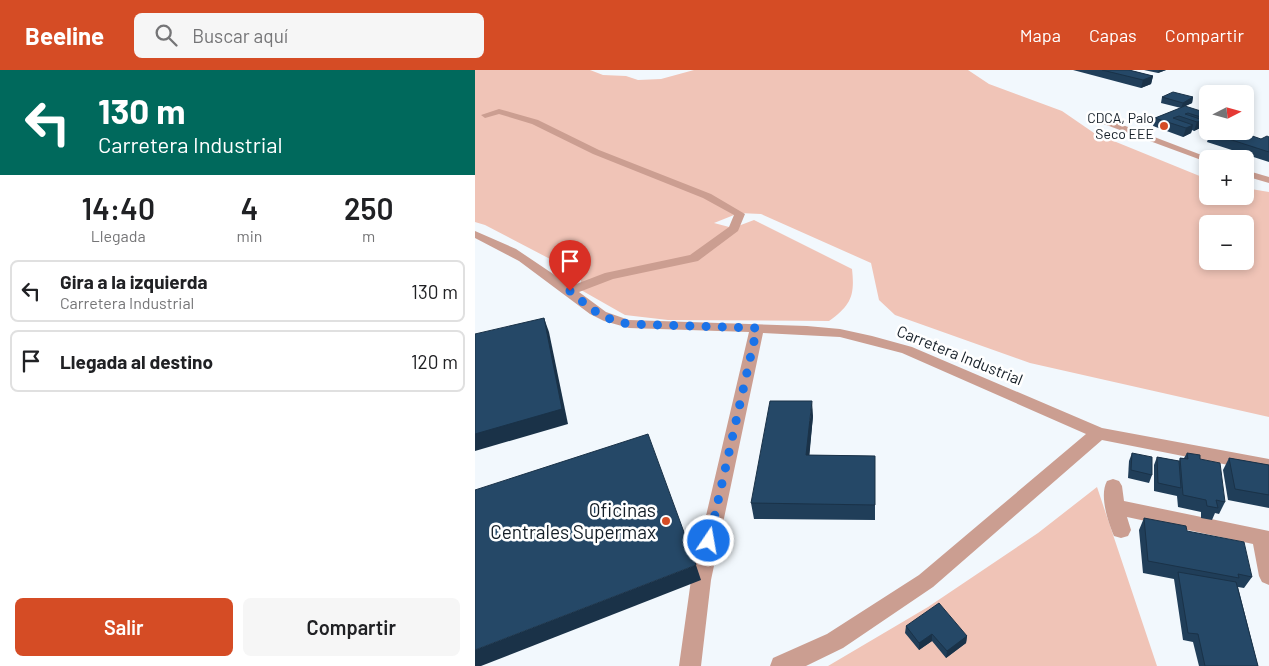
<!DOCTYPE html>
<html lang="es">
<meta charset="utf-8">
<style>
:root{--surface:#fff;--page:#f6f6f6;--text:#202124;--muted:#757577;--line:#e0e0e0;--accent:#d54c25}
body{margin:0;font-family:Barlow,sans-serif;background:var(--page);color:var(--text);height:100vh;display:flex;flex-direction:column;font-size:19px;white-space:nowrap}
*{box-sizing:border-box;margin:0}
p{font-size:16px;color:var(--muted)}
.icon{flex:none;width:28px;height:28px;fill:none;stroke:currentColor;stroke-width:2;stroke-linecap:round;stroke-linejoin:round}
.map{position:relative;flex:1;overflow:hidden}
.details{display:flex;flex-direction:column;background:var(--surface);width:475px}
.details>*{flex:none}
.guide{background:#00695c;color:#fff;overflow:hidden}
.needle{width:32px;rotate:84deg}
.fabs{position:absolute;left:724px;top:15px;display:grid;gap:10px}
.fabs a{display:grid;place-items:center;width:55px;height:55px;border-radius:8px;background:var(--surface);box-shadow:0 2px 8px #0003;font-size:25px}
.pin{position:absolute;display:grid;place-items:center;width:42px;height:42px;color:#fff;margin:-51px -21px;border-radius:50% 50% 50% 0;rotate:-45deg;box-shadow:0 0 5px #0007}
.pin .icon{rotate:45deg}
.me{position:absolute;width:55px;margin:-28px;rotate:12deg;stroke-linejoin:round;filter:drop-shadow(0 0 4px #0008)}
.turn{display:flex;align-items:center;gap:18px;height:105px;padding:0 15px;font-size:22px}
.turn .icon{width:65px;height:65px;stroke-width:2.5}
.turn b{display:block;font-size:35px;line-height:42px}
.eta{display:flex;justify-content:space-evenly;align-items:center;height:85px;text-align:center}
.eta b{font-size:30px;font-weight:600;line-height:35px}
.button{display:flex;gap:10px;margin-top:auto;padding:10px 15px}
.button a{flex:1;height:58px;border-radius:8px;background:var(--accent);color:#fff;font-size:20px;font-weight:600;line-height:58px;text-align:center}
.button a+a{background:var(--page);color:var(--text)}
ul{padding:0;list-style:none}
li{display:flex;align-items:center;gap:15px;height:62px;margin:0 10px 8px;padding:0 5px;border:2px solid var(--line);border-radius:8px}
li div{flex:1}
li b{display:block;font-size:19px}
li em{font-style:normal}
header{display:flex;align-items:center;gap:30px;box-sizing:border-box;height:70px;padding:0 25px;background:var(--accent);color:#fff}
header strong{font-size:24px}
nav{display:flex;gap:28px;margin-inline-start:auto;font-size:18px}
.search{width:350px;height:45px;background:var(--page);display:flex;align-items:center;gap:12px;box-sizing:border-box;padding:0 18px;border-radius:8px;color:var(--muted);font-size:19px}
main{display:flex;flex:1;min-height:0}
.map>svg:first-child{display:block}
</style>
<header>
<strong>Beeline</strong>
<div class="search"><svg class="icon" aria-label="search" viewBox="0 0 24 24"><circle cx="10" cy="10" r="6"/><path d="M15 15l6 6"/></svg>Buscar aquí</div>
<nav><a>Mapa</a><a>Capas</a><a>Compartir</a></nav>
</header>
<main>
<section class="details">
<div class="guide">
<div class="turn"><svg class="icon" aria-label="left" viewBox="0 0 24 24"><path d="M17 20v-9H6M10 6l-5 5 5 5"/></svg><div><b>130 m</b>Carretera Industrial</div></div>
</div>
<div class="eta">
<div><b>14:40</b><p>Llegada</p></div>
<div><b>4</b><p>min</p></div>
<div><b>250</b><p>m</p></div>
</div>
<ul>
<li><svg class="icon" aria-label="left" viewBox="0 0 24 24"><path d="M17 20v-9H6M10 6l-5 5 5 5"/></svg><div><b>Gira a la izquierda</b><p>Carretera Industrial</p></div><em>130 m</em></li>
<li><svg class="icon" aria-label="arrive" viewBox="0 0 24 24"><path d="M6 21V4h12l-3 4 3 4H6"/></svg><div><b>Llegada al destino</b></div><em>120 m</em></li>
</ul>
<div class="button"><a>Salir</a><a>Compartir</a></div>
</section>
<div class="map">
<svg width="794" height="596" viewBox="0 0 794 596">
<rect width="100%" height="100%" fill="#f2f8fd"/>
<g fill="#f0c4b7" fill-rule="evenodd">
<path d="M0,0H115L128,5L151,6L163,10L186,9L219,0H493L514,14L587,41L619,63L732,109V126H770V118L794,122V347L555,293L420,245L404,230L396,193L286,144L264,143L239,153L258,158L279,150L377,199C380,226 376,235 354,251L193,250L150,245L106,220V210L77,190L10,155L0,152ZM732,154H770V191H732Z"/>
<polygon points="622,417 682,596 353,596 453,537 563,463"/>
</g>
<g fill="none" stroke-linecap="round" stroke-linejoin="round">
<g fill="#cb9e91" fill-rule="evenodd">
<polygon points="24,39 63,50 124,80 236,124 270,144 263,161 223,191 138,209 104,222 131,242 154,250 332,256 365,259 397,266 437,277 627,358 794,389 794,403 627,370 458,517 368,578 331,596 295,596 298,588 352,564 444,505 611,364 427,283 365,267 288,263 236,510 226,596 204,596 216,510 274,262 154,258 129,251 115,244 44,191 0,168 0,161 41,179 96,216 130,203 215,185 254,157 259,145 228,128 118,84 57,54 24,44 10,48 6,45"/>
<polygon points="626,49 632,49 737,89 732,89 732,92 729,91 626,53"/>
<polygon points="770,100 794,107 794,113 770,106"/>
<path d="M638,409L644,411L647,416L649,431L794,461V515L787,512L784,506L778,474L652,447L656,460L653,466L646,468L639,466C633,452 624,425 632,411Z"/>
</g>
</g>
<g fill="#203e59">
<polygon points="598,0 654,0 678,6 676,14 666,18"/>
<polygon points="669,0 691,0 683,3"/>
<polygon points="687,27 718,27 717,33 706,38 732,43 732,58 726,56 725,58 719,61 717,60 716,63 708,67 678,56 680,48 706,38 686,33"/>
<polygon points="735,63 786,69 794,67 794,92 732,72"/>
<polygon points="338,346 334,385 400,386 400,450 279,449 276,433"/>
<polygon points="657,383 677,405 674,413 653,408 654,391"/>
<polygon points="712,383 725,389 750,432 744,444 740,443 737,450 726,448 726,442 703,437 702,426 679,421 679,395 682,387 704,391 705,388 709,388"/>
<polygon points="754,388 794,395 794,438 753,430 748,400"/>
<polygon points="669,448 712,461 777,507 769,518 763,517 783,596 724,596 718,572 708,570 699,509 668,503 664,460"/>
<polygon points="431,556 492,566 491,573 471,588 457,571 444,580 430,563"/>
</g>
<g fill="#1a3248">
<polygon points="684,0 691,0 683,3"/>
<polygon points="678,6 676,14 666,18 668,10"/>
<polygon points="718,27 717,33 706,38 708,33"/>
<polygon points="728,50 725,58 719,61 722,52"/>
<polygon points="718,55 716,63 708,67 711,58"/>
<polygon points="69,248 74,262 93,354 0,381 0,364"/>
<polygon points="337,331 338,346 333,401 331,385"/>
<polygon points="221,495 226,510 6,596 0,596 0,580"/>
<polygon points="457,564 457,571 444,580 444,573"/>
<polygon points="492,566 491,573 471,588 472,581"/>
</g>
<g fill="#254867" stroke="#1a3248">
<polygon points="627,0 654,0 678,6 668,10"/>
<polygon points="698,22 718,27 708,33 687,27"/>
<polygon points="710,36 732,43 732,49 713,43 710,44 728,50 722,52 704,46 698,48 718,55 711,58 680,48"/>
<polygon points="739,61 763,61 786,69 792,66 794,67 794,82 735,63"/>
<polygon points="69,248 87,339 0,364 0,264"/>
<polygon points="295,331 337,331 331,385 400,386 400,435 276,433"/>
<polygon points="173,364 221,495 0,580 0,420"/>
<polygon points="657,383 677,387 677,405 656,400"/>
<polygon points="712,383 725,385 725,389 745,393 750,432 741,430 743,438 732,436 731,430 708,425 705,388 713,389"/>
<polygon points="682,387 704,391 706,418 683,413"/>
<polygon points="754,388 794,395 794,425 760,419"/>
<polygon points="669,448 711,456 712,461 769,472 777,507 763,504 764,508 673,491"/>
<polygon points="703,502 761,512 783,596 730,596 723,564 713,563"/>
<polygon points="464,533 492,566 472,581 457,564 444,573 431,556"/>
</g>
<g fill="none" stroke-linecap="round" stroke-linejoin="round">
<path stroke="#1a73e8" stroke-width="9" stroke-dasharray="0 16.2" d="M95,221C115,238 126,249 154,254L282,258L234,471"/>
</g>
<g fill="#d54c25" stroke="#fff" stroke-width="2">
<circle cx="689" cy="56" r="5"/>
<circle cx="191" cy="451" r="5"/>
</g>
<g text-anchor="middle" stroke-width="5" stroke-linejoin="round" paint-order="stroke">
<g font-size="14" fill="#141e27" stroke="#fff" text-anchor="end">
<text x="679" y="53">CDCA, Palo<tspan x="679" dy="16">Seco EEE</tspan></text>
</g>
<g font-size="16" fill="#141e27" stroke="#fff">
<text transform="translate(485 285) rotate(22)" y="6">Carretera Industrial</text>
</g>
<g font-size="19" fill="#141e27" stroke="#fff" text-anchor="end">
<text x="181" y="447">Oficinas<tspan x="181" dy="22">Centrales Supermax</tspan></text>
</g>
</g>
</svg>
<div class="fabs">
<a><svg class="needle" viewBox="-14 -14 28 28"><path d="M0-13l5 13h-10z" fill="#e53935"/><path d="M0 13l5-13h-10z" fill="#757577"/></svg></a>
<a>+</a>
<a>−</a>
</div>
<div class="pin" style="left:95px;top:221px;background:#d93025"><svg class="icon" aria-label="arrive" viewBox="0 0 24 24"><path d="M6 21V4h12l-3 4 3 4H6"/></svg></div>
<svg class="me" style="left:234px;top:471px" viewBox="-20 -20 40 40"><circle r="17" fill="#1a73e8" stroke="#fff" stroke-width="3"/><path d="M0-11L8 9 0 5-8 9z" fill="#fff"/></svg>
</div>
</main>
